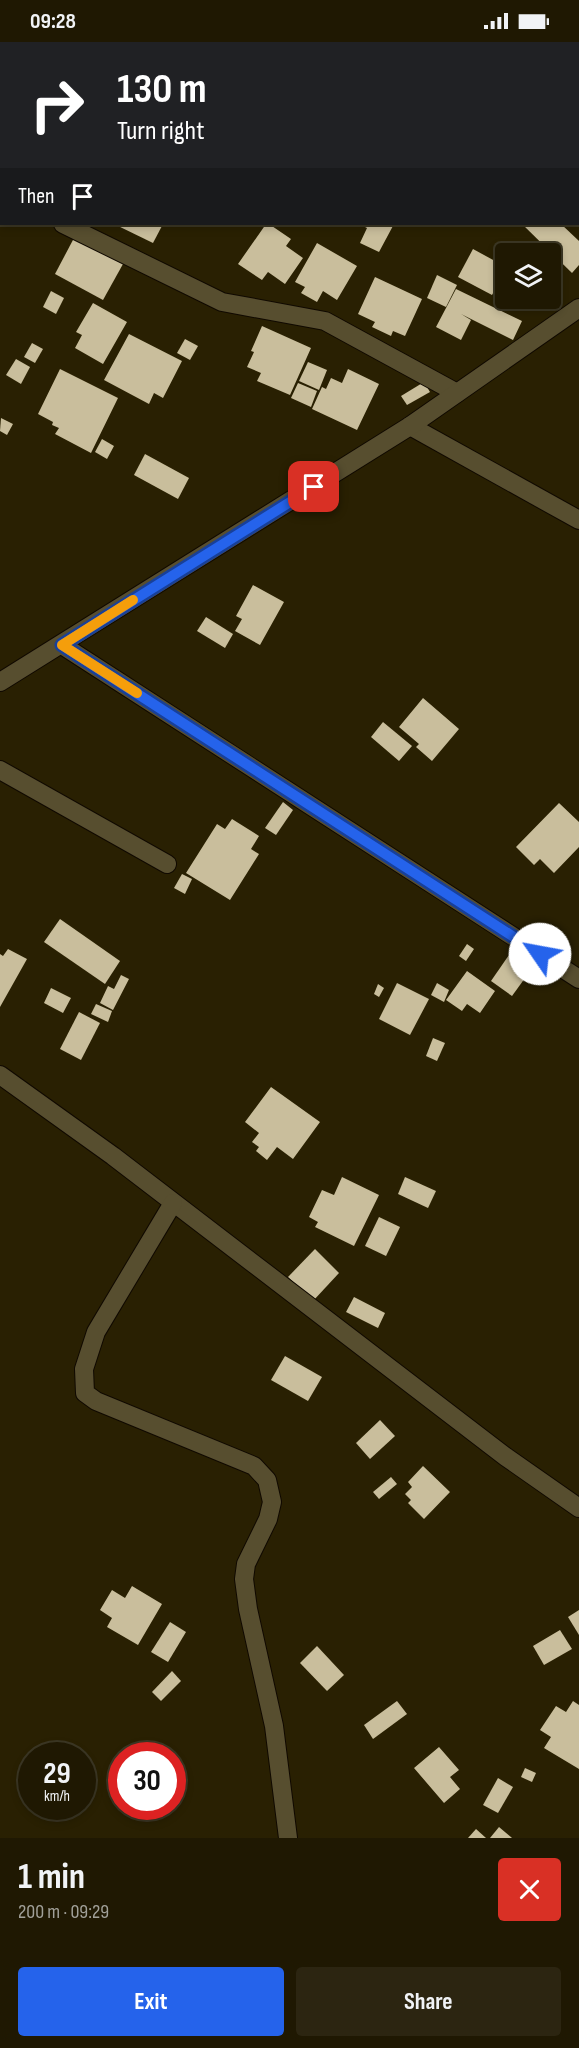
<!DOCTYPE html>
<meta charset="utf-8">
<style>
:root{--surface:#1f1802;--page:#2c2511;--text:#f1f3f6;--muted:#a1a099;--line:#3c3724;--accent:#2563eb}
body{margin:0;font-family:"Sofia Sans Condensed",sans-serif;background:var(--page);color:var(--text);height:100vh;display:flex;flex-direction:column;font-size:22px;white-space:nowrap}
*{box-sizing:border-box;margin:0}
p{font-size:20px;color:var(--muted)}
.icon{flex:none;width:33px;height:33px;fill:none;stroke:currentColor;stroke-width:2;stroke-linecap:round;stroke-linejoin:round}
.map{position:relative;height:1796px;overflow:hidden}
.drawer{display:flex;flex-direction:column;background:var(--surface);flex:1}
.drawer>*{flex:none}
.banner{position:absolute;left:0px;top:0px;width:579px;height:183px;box-shadow:0 3px 9px #0003,0 0 0 2px var(--line);background:#202124;color:#fff;overflow:hidden}
.buttons{position:absolute;left:495px;top:201px;display:grid;gap:12px}
.buttons a{display:grid;place-items:center;width:66px;height:66px;border-radius:6px;background:var(--surface);box-shadow:0 3px 9px #0003,0 0 0 2px var(--line);font-size:30px}
.speed{position:absolute;left:18px;top:1700px;display:flex;gap:12px;font-size:30px;font-weight:700;text-align:center}
.speed>*{display:grid;place-content:center;width:78px;height:78px;border-radius:50%;background:var(--surface);box-shadow:0 3px 9px #0003,0 0 0 2px var(--line);line-height:1}
.speed small{font-size:15px;font-weight:400}
.speed .limit{border:9px solid #d22;background:#fff;color:#111}
.pin{position:absolute;display:grid;place-items:center;width:51px;height:51px;color:#fff;margin:-26px;border-radius:12px;box-shadow:0 3px 9px #0006}
.me{position:absolute;width:66px;margin:-33px;rotate:303deg;stroke-linejoin:round;filter:drop-shadow(0 0 4px #0008)}
.turn{display:flex;align-items:center;gap:21px;height:126px;padding:0 18px;font-size:27px}
.turn .icon{width:78px;height:78px;stroke-width:2.5}
.turn b{display:block;font-size:42px;line-height:51px}
.then{display:flex;align-items:center;height:57px;padding:0 18px;background:#0003;gap:12px;font-size:22px}
.round{display:grid;place-items:center;flex:none;width:63px;height:63px;border-radius:6px;background:var(--page)}
.headline{display:flex;align-items:center;justify-content:space-between;height:102px;padding:0 18px}
h1{font-size:36px;font-weight:700;line-height:45px}
.primary-button{display:flex;gap:12px;margin-top:auto;padding:12px 18px}
.primary-button a{flex:1;height:69px;border-radius:6px;background:var(--accent);color:#fff;font-size:24px;font-weight:700;line-height:69px;text-align:center}
.primary-button a+a{background:var(--page);color:var(--text)}
.status{display:flex;justify-content:space-between;align-items:center;height:42px;padding:0 30px;background:var(--surface);direction:ltr}
.status svg{height:16px;fill:currentColor}
.map>svg:first-child{display:block}
</style>
<div class="status"><b>09:28</b><svg viewBox="0 0 49 12"><path d="M0 12V9h3v3zM5 12V6h3v6zM10 12V3h3v9zM15 12V0h3v12zM26 1h20v11H26zM47 4h2v5h-2z"/></svg></div>
<div class="map">
<svg width="579" height="1796" viewBox="0 0 579 1796">
<rect width="100%" height="100%" fill="#292002"/>
<g fill="#c9be9c">
<polygon points="114,182 163,182 153,201"/>
<polygon points="266,182 269,182 291,197 286,204 303,216 285,242 268,230 262,238 238,222"/>
<polygon points="364,182 394,182 379,210 360,201 367,186 363,184"/>
<polygon points="522,182 561,182 579,199 579,223 572,231"/>
<polygon points="74,196 123,222 103,258 55,232"/>
<polygon points="317,201 357,224 337,258 323,249 317,260 301,251 305,245 295,240"/>
<polygon points="473,207 506,225 506,229 492,253 458,235"/>
<polygon points="437,233 457,243 446,265 427,256"/>
<polygon points="375,235 422,257 405,294 393,289 391,294 372,285 375,280 358,272"/>
<polygon points="456,247 522,279 513,298 461,272 471,278 461,298 436,285"/>
<polygon points="51,249 64,256 56,272 43,265"/>
<polygon points="93,261 127,280 103,322 75,306 82,293 76,290"/>
<polygon points="262,284 311,306 290,353 257,339 261,331 247,325 254,310 251,309"/>
<polygon points="129,292 182,319 163,356 154,351 149,362 104,338"/>
<polygon points="185,297 198,304 190,318 177,311"/>
<polygon points="32,301 43,307 35,321 24,315"/>
<polygon points="16,317 30,325 21,342 6,333"/>
<polygon points="308,320 327,328 319,348 299,339"/>
<polygon points="60,327 118,356 91,411 55,392 59,386 52,383 53,380 38,372"/>
<polygon points="348,327 379,342 357,388 312,367 322,345 326,347 331,336 342,341"/>
<polygon points="424,340 430,350 407,363 401,354"/>
<polygon points="298,341 317,349 311,365 291,356"/>
<polygon points="1,376 13,382 7,393 0,389"/>
<polygon points="102,397 114,404 107,417 95,410"/>
<polygon points="145,412 189,436 178,457 134,433"/>
<polygon points="253,543 284,560 260,603 235,589 242,577 236,574"/>
<polygon points="206,575 233,592 225,606 197,589"/>
<polygon points="423,656 459,687 432,719 416,705 419,702 399,685"/>
<polygon points="383,680 412,704 399,719 371,695"/>
<polygon points="283,760 293,768 276,793 265,786"/>
<polygon points="559,761 579,780 579,805 554,831 540,817 534,823 516,805"/>
<polygon points="232,777 259,794 251,807 259,812 230,858 186,831 217,782 225,787"/>
<polygon points="182,832 192,837 185,852 174,846"/>
<polygon points="60,877 120,919 105,942 44,900"/>
<polygon points="467,902 474,907 466,919 459,914"/>
<polygon points="8,907 27,917 0,965 0,912 3,914"/>
<polygon points="511,910 533,925 512,954 491,939"/>
<polygon points="467,929 495,949 480,971 467,962 462,969 446,958"/>
<polygon points="121,933 129,937 113,968 100,961 108,944 114,947"/>
<polygon points="397,941 429,957 410,993 379,977"/>
<polygon points="437,941 449,948 444,960 431,953"/>
<polygon points="378,942 384,946 379,955 374,952"/>
<polygon points="51,946 71,956 63,971 44,961"/>
<polygon points="96,962 112,969 108,980 91,972"/>
<polygon points="79,970 100,981 81,1018 60,1007"/>
<polygon points="433,996 445,1001 437,1019 426,1014"/>
<polygon points="271,1045 320,1080 293,1117 277,1105 267,1118 256,1109 259,1105 252,1100 259,1091 245,1080"/>
<polygon points="342,1135 379,1153 354,1204 315,1185 318,1180 309,1175 322,1148 334,1153"/>
<polygon points="405,1135 436,1149 428,1166 398,1152"/>
<polygon points="379,1175 400,1185 386,1214 365,1204"/>
<polygon points="315,1207 339,1231 313,1259 288,1235"/>
<polygon points="354,1255 385,1271 378,1286 346,1270"/>
<polygon points="285,1314 322,1335 308,1359 271,1338"/>
<polygon points="380,1378 395,1394 370,1417 356,1401"/>
<polygon points="423,1424 450,1450 424,1477 408,1461 411,1458 405,1452 412,1445 408,1440"/>
<polygon points="391,1435 397,1442 379,1457 373,1450"/>
<polygon points="132,1544 162,1562 138,1603 107,1585 112,1576 100,1568 112,1548 125,1556"/>
<polygon points="579,1568 579,1593 568,1575"/>
<polygon points="170,1580 186,1590 168,1620 151,1610"/>
<polygon points="560,1588 572,1607 544,1623 533,1604"/>
<polygon points="317,1604 344,1633 327,1649 300,1621"/>
<polygon points="172,1629 181,1639 161,1659 152,1650"/>
<polygon points="397,1659 407,1672 373,1697 364,1683"/>
<polygon points="573,1659 579,1663 579,1727 544,1706 551,1695 540,1688 556,1664 566,1670"/>
<polygon points="439,1705 459,1728 450,1735 460,1747 444,1761 414,1726"/>
<polygon points="525,1726 536,1731 532,1740 521,1735"/>
<polygon points="498,1736 513,1745 498,1771 483,1763"/>
<polygon points="499,1785 512,1796 490,1796"/>
<polygon points="476,1787 486,1796 468,1796"/>
</g>
<g fill="none" stroke-linecap="round" stroke-linejoin="round">
<g stroke="#100900" stroke-width="20">
<g id="minor">
<polyline points="0,158 2,158"/>
<polyline points="63,182 222,260 325,279 457,351"/>
<polyline points="410,384 579,478"/>
<polyline points="62,603 579,937"/>
<polyline points="0,640 410,384 579,266"/>
<polyline points="0,728 167,822"/>
<polyline points="0,1033 113,1114 506,1415 579,1466"/>
<polyline points="173,1161 96,1290 84,1327 85,1351 96,1359 254,1424 267,1438 272,1460 268,1477 246,1522 244,1537 248,1567 274,1684 288,1796"/>
</g>
</g>
<use href="#minor" stroke="#574e2f" stroke-width="18"/>
</g>
<g fill="none" stroke-linecap="round" stroke-linejoin="round">
<g stroke="#184099" stroke-width="15">
<polyline id="route" points="314,445 62,603 540,912"/>
</g>
<use href="#route" stroke="#2563eb" stroke-width="10"/>
<polyline stroke="#f59e0b" stroke-width="10" points="133,558 62,603 137,651"/>
</g>
</svg>
<div class="buttons">
<a><svg class="icon" aria-label="layers" viewBox="0 0 24 24"><path d="M12 4l9 5-9 5-9-5zM3 14l9 5 9-5"/></svg></a>
</div>
<div class="speed"><div>29<small>km/h</small></div><div class="limit">30</div></div>
<div class="pin" style="left:314px;top:445px;background:#d93025"><svg class="icon" aria-label="arrive" viewBox="0 0 24 24"><path d="M6 21V4h12l-3 4 3 4H6"/></svg></div>
<svg class="me" style="left:540px;top:912px" viewBox="-20 -20 40 40"><circle r="19" fill="#fff"/><path d="M0-13L10 11 0 6-10 11z" fill="#2563eb"/></svg>
<div class="banner">
<div class="turn"><svg class="icon" aria-label="right" viewBox="0 0 24 24"><path d="M7 20v-9h11M14 6l5 5-5 5"/></svg><div><b>130 m</b>Turn right</div></div>
<div class="then">Then<svg class="icon" aria-label="arrive" viewBox="0 0 24 24"><path d="M6 21V4h12l-3 4 3 4H6"/></svg></div>
</div>
</div>
<section class="drawer">
<div class="headline"><div><h1>1 min</h1><p>200 m · 09:29</p></div><a class="round" style="background:#d93025;color:#fff"><svg class="icon" aria-label="close" viewBox="0 0 24 24"><path d="M6 6l12 12M18 6L6 18"/></svg></a></div>
<div class="primary-button"><a>Exit</a><a>Share</a></div>
</section>
